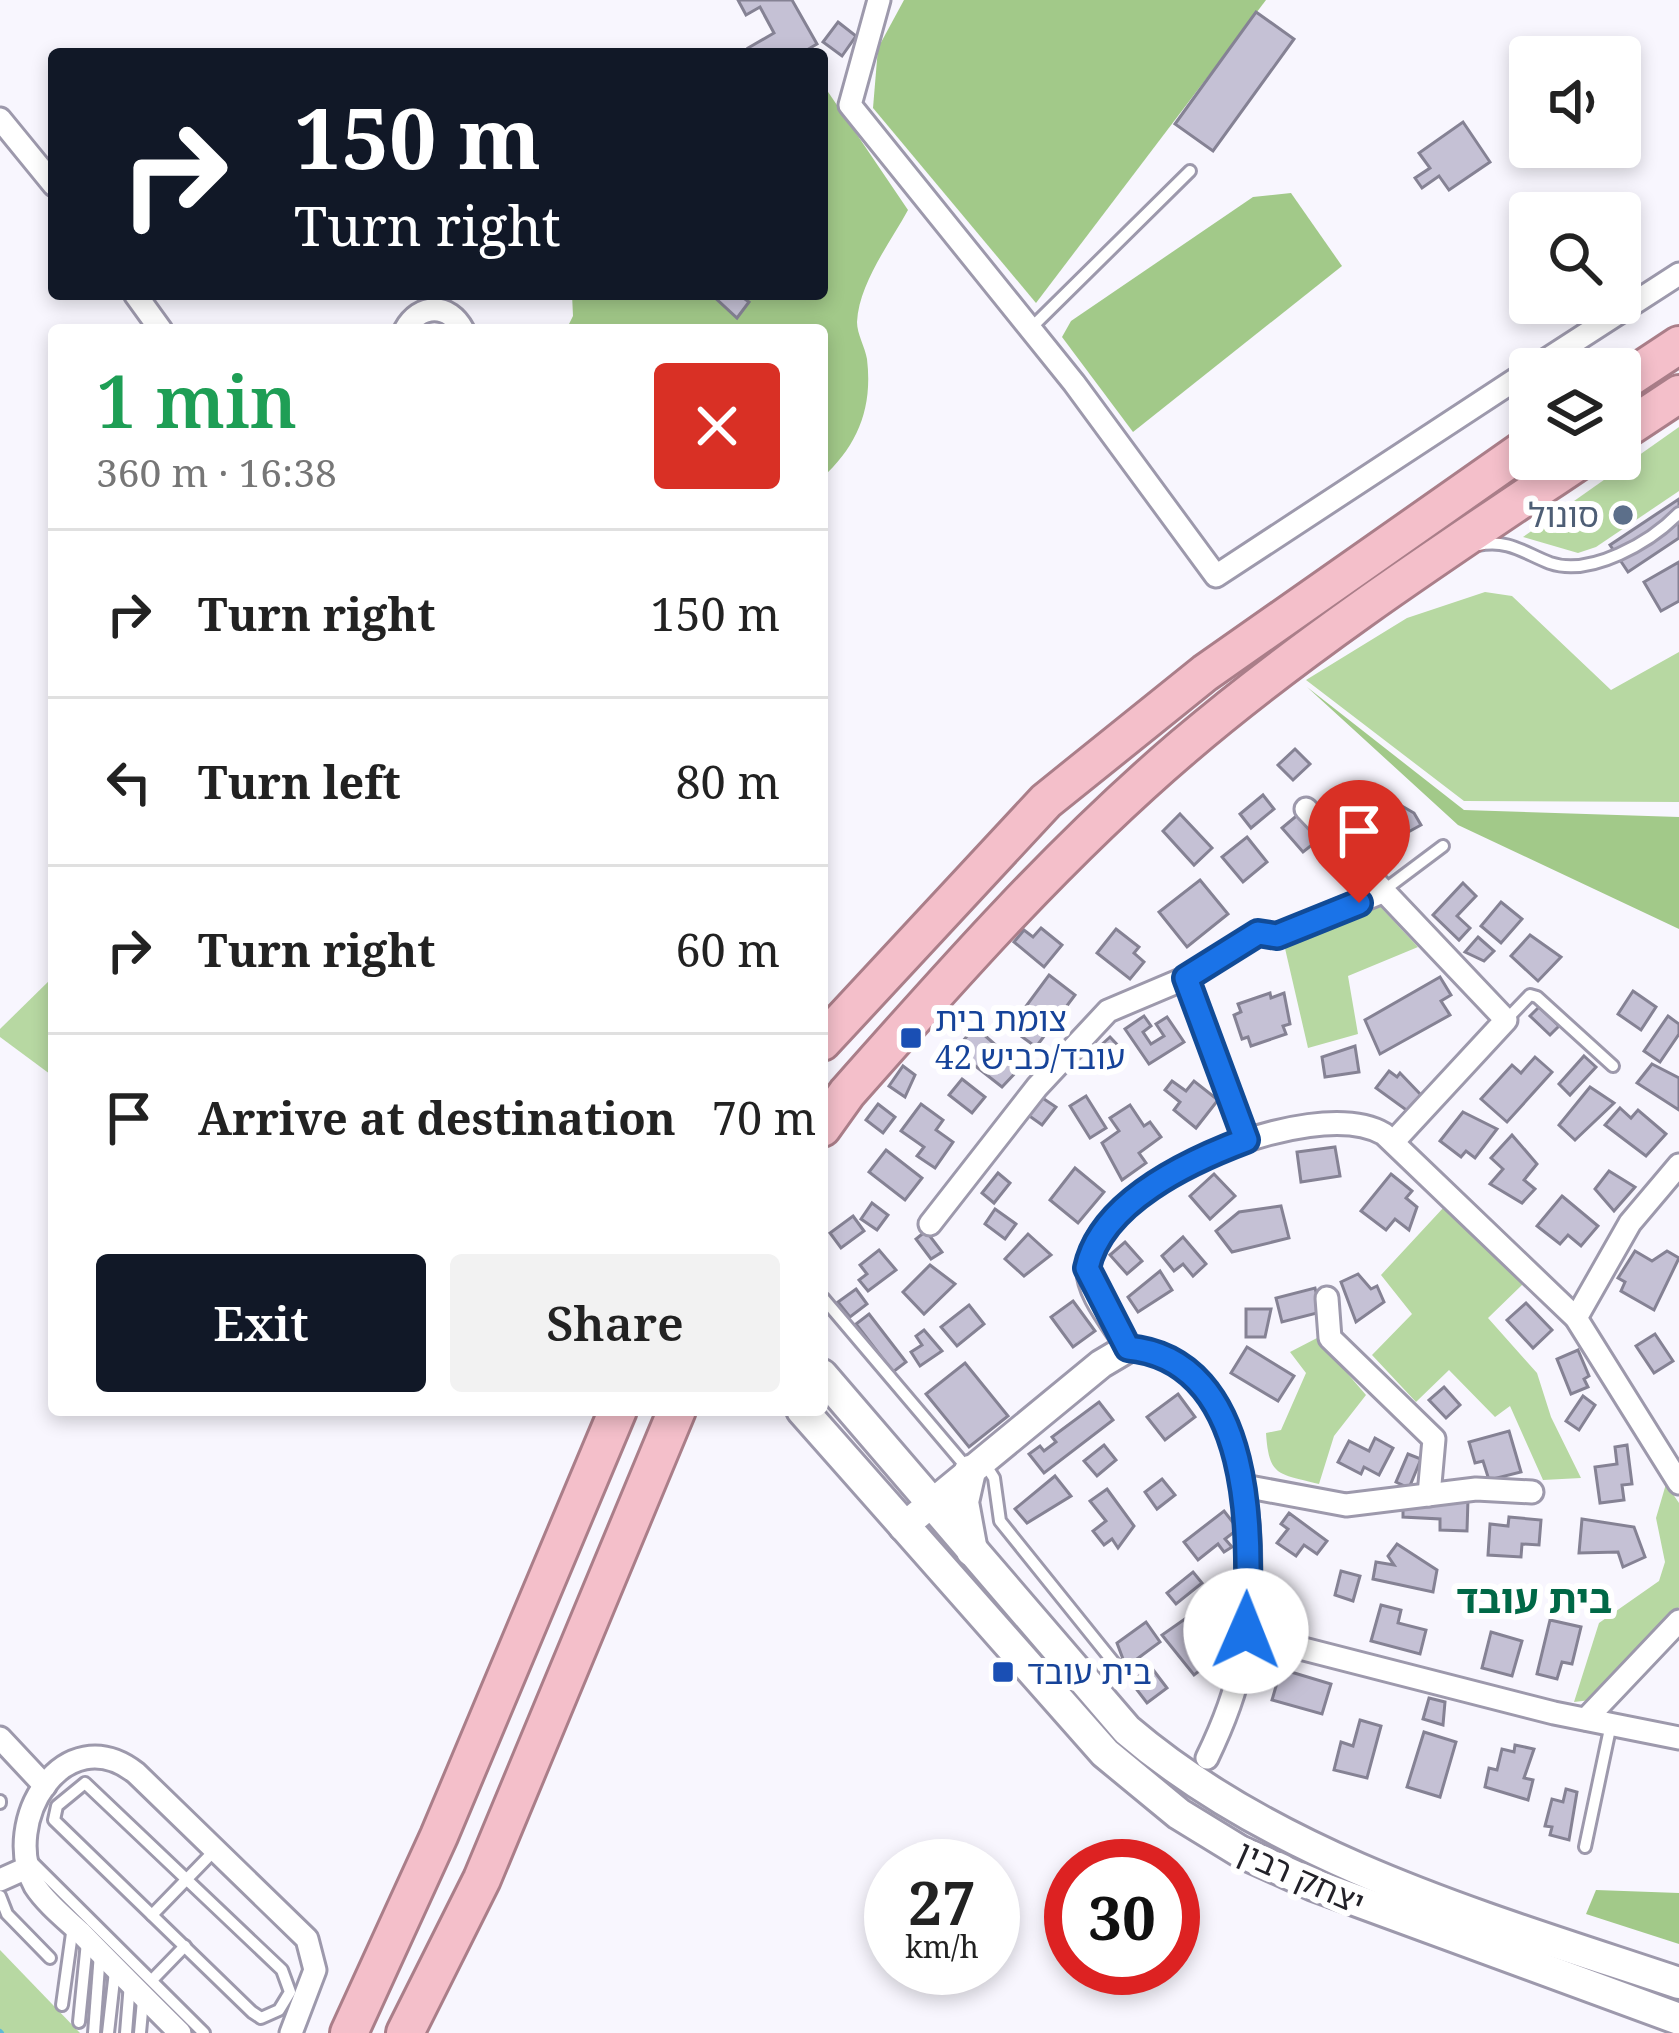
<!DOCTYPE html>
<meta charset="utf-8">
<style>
:root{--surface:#fff;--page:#f2f2f2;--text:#222;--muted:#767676;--line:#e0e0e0;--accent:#111827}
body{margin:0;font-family:"Noto Serif","Noto Sans Hebrew",serif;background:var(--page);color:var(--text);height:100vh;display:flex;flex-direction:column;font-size:45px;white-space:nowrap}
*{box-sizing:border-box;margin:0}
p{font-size:39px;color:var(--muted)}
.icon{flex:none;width:66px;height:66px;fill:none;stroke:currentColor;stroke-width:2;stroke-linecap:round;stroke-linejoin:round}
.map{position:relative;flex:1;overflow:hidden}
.details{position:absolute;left:48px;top:324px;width:780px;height:1092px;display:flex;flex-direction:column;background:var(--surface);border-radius:12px;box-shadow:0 6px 18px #0003}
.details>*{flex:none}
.top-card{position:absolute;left:48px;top:48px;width:780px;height:252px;border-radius:12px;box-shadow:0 6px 18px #0003;background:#111827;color:#fff;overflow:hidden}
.controls{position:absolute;left:1509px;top:36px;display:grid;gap:24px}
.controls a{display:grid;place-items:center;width:132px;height:132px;border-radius:12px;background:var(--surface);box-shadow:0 6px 18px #0003;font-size:60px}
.speed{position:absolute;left:864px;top:1839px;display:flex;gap:24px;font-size:60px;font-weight:700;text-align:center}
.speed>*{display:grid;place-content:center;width:156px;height:156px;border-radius:50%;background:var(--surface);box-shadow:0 6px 18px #0003;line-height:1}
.speed small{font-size:30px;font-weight:400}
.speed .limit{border:18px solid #d22;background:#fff;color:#111}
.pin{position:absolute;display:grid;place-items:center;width:102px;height:102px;color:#fff;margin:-123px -51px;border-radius:50% 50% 50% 0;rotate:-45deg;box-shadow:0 0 12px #0007}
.pin .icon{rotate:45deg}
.me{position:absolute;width:132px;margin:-66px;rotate:1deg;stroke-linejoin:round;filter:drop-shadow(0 0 9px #0008)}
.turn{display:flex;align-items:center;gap:42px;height:252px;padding:0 48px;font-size:54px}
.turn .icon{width:156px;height:156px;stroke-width:2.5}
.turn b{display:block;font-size:84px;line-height:102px}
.round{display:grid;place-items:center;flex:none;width:126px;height:126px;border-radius:12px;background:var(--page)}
.headline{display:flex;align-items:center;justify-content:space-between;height:204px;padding:0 48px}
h1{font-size:72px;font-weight:600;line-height:90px;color:#1e9e55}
.cta{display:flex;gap:24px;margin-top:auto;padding:24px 48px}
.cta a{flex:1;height:138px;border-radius:12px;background:var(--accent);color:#fff;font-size:48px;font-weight:600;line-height:138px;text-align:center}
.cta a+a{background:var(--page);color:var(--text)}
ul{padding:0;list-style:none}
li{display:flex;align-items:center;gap:36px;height:168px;padding:0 48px;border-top:3px solid var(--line)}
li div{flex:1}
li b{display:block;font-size:45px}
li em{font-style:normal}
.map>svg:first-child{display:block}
</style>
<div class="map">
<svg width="1679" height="2033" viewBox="0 0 1679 2033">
<rect width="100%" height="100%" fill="#f8f6fe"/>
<g fill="#b7d8a2">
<polygon points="1679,427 1679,491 1596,547 1578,553 1523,537"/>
<polygon points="1485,592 1512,596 1611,690 1679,652 1679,802 1464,801 1306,680 1407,618"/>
<polygon points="1376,902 1418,947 1348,976 1358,1034 1308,1048 1284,944"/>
<polygon points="54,976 54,1077 0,1037 0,1029"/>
<polygon points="1444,1207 1523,1284 1488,1318 1537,1373 1551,1417 1581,1478 1543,1480 1510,1406 1495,1417 1449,1370 1416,1402 1372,1355 1412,1314 1381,1275"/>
<path d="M1317,1338L1366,1395L1334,1436L1319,1484C1279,1473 1269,1478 1266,1433L1281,1430L1306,1373L1290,1352Z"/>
<polygon points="1666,1484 1679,1503 1679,1607 1599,1699 1574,1702 1599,1623 1659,1581 1665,1562 1656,1518"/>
<polygon points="0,1950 80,2033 0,2033"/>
</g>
<g fill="#a2c989">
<polygon points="904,0 1266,0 1036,303 873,108 878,48"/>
<path d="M822,83L908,210C890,243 859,283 857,322C857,334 865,347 867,359C873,409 857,446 822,478V330H566L573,316L572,294H822Z"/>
<polygon points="1291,193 1342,266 1133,432 1062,337 1071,321 1253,197"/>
<polygon points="1307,687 1464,810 1679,817 1679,929 1458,825"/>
<polygon points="1596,1890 1679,1893 1679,1944 1586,1914"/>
</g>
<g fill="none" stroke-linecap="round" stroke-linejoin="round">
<polyline stroke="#5fb9d7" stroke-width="6" points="0,2032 1,2033"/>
</g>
<g fill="#c5c1d5" stroke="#858294" stroke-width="3">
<polygon points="738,0 792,0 817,44 800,54 751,54 748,48 774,33 760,7 746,15"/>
<polygon points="1256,12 1294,39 1213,151 1175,124"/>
<polygon points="838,22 856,36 842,56 823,42"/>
<polygon points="1463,122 1490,162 1449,190 1439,176 1422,188 1415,178 1430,168 1419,153"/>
<polygon points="711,294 738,294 749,302 737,318"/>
<polygon points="1679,499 1679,538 1628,572 1610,545"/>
<polygon points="1679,562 1679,601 1661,611 1644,582"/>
<polygon points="1295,749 1310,764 1293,780 1278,765"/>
<polygon points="1263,795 1274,809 1251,828 1240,814"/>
<polygon points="1395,802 1414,813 1421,825 1390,842 1368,839 1351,823 1366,807 1384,816"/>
<polygon points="1301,812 1322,837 1303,852 1282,828"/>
<polygon points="1180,814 1212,848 1194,865 1163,831"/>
<polygon points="1247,837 1267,862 1243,882 1222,857"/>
<polygon points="1200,880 1228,914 1187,947 1159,912"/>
<polygon points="1463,883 1476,896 1457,916 1470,928 1459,940 1433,915"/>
<polygon points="1501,902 1522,919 1501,943 1481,926"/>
<polygon points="1041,928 1062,945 1044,967 1014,942 1024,930 1033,937"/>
<polygon points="1116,929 1139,947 1134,953 1144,962 1130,979 1097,953"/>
<polygon points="1530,935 1561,957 1538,981 1511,956"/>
<polygon points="1478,937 1494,951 1484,961 1465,952"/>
<polygon points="1049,975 1075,995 1036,1047 1010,1028"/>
<polygon points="1440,977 1451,995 1441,1001 1450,1015 1380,1054 1365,1020"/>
<polygon points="1633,991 1656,1007 1641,1030 1618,1014"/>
<polygon points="1270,993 1271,998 1284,993 1290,1024 1283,1026 1286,1034 1251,1046 1248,1037 1242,1039 1234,1015 1241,1012 1238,1004"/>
<polygon points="1539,1007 1559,1026 1550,1035 1530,1016"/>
<polygon points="1144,1016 1151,1026 1143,1032 1151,1044 1164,1036 1156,1024 1167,1017 1184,1042 1149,1064 1125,1029"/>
<polygon points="1668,1016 1679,1024 1679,1034 1660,1062 1644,1051"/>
<polygon points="975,1027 1021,1067 1002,1087 955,1050"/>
<polygon points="1110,1037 1125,1053 1114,1063 1099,1047"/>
<polygon points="1355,1046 1359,1072 1325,1077 1322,1057"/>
<polygon points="1584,1056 1596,1067 1570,1095 1559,1084"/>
<polygon points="1535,1057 1552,1072 1507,1122 1481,1099 1512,1065 1521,1073"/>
<polygon points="1652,1064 1679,1078 1679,1110 1637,1083"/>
<polygon points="903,1066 915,1075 905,1097 889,1086"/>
<polygon points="1389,1071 1397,1077 1400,1073 1421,1095 1409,1112 1376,1088"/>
<polygon points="962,1079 985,1097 972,1113 949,1095"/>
<polygon points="1172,1081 1186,1091 1194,1081 1218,1100 1196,1128 1174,1110 1180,1102 1165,1090"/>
<polygon points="1590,1087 1614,1103 1575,1140 1559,1125"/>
<polygon points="1086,1096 1106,1128 1090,1138 1070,1106"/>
<polygon points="1041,1097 1056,1107 1042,1125 1028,1115"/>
<polygon points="878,1104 895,1117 883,1133 866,1120"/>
<polygon points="921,1104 943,1120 936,1130 953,1142 935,1168 917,1156 924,1147 901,1131"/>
<polygon points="1130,1105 1144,1126 1150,1122 1161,1137 1139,1153 1146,1163 1122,1180 1102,1143 1119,1131 1110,1118"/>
<polygon points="1620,1108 1631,1118 1638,1110 1666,1134 1646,1156 1605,1125"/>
<polygon points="1463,1112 1497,1129 1475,1158 1466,1151 1461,1157 1440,1141"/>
<polygon points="1512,1135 1537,1164 1524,1180 1535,1189 1522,1203 1490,1184 1503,1169 1491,1158"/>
<polygon points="1335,1147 1340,1176 1301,1182 1297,1152"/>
<polygon points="886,1150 922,1178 905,1200 869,1172"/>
<polygon points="1075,1168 1104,1192 1078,1223 1050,1200"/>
<polygon points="1609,1171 1635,1187 1614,1211 1595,1189"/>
<polygon points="998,1173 1010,1183 994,1203 982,1193"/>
<polygon points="1214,1174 1235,1196 1210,1219 1190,1196"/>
<polygon points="1391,1174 1412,1191 1406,1198 1417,1207 1409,1230 1395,1219 1386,1230 1361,1211"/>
<polygon points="1562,1196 1598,1226 1581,1246 1568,1235 1560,1244 1537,1226"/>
<polygon points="872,1203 888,1215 877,1230 861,1219"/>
<polygon points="1281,1206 1289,1238 1232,1252 1216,1231 1239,1212"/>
<polygon points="995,1209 1016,1224 1005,1239 985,1224"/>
<polygon points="853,1216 864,1231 841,1248 830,1233"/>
<polygon points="926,1231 942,1252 931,1259 916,1239"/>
<polygon points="1028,1234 1051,1255 1024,1276 1005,1259"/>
<polygon points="1183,1237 1206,1264 1193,1276 1183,1264 1174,1271 1162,1256"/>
<polygon points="1125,1242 1142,1261 1127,1274 1110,1255"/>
<polygon points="879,1250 896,1270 868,1291 859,1280 867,1274 860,1265"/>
<polygon points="1635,1251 1652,1261 1667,1251 1679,1258 1654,1310 1621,1291 1625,1282 1618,1278"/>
<polygon points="930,1265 955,1284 924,1314 903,1292"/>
<polygon points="1160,1271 1172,1290 1138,1312 1128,1297"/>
<polygon points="1358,1274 1371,1289 1377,1286 1384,1302 1356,1322 1341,1282"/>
<polygon points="1315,1288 1321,1312 1282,1322 1276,1298"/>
<polygon points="856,1289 867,1304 850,1317 838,1302"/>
<polygon points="1073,1301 1095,1331 1073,1347 1051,1317"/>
<polygon points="1526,1303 1552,1330 1533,1348 1507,1320"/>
<polygon points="969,1305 984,1324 957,1346 941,1327"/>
<polygon points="1246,1309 1271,1309 1265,1337 1246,1337"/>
<polygon points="869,1314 906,1362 893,1372 856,1324"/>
<polygon points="924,1330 942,1351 920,1366 911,1352 922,1345 916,1336"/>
<polygon points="1655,1334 1673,1361 1654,1373 1636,1346"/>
<polygon points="1247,1347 1294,1376 1278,1401 1231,1373"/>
<polygon points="1578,1350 1589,1376 1584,1379 1588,1387 1571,1394 1557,1359"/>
<polygon points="965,1363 1008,1416 969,1447 926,1394"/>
<polygon points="1444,1387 1460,1405 1446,1418 1429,1400"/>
<polygon points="1178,1394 1195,1417 1165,1440 1147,1417"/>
<polygon points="1583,1396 1595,1405 1579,1430 1566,1421"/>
<polygon points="1099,1402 1113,1420 1044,1473 1029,1454 1040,1446 1044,1451 1056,1442 1052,1437"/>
<polygon points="1509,1431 1521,1472 1489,1480 1483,1461 1475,1463 1469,1442"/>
<polygon points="1375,1438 1393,1448 1379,1475 1364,1467 1361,1474 1338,1462 1349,1441 1369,1451"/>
<polygon points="1104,1445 1116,1460 1097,1476 1084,1461"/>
<polygon points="1627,1445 1632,1484 1622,1485 1624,1500 1600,1503 1595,1467 1617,1464 1615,1447"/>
<polygon points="1408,1454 1421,1459 1409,1488 1396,1482"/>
<polygon points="1055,1476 1071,1496 1027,1523 1015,1509"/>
<polygon points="1162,1479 1175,1495 1157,1509 1145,1492"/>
<polygon points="1107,1489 1134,1526 1118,1548 1112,1539 1104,1545 1093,1531 1106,1521 1090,1501"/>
<polygon points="1468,1499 1467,1531 1440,1530 1440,1519 1403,1517 1403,1502"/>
<polygon points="1224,1511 1238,1529 1225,1539 1232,1547 1224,1552 1218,1544 1198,1560 1184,1542"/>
<polygon points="1289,1513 1327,1541 1317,1554 1304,1545 1296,1556 1277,1543 1288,1529 1281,1524"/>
<polygon points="1509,1517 1541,1520 1539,1545 1522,1544 1521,1557 1488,1555 1490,1524 1508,1526"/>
<polygon points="1582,1519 1634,1527 1645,1557 1623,1567 1618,1552 1579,1553"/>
<polygon points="1397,1544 1437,1570 1433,1592 1373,1579 1376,1562 1394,1565 1388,1556"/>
<polygon points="1341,1571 1360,1576 1353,1601 1335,1595"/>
<polygon points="1193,1572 1202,1583 1176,1604 1167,1593"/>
<polygon points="1212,1600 1231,1623 1212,1638 1224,1652 1194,1675 1162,1635"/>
<polygon points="1381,1605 1401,1610 1398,1623 1426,1630 1420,1654 1371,1641"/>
<polygon points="1550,1620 1581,1627 1572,1664 1562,1662 1557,1679 1537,1674"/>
<polygon points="1146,1622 1160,1642 1126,1667 1117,1643"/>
<polygon points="1491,1632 1522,1641 1512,1676 1482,1668"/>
<polygon points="1151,1667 1167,1688 1147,1703 1131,1682"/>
<polygon points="1281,1669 1331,1684 1322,1714 1272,1700"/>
<polygon points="1429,1698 1445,1702 1443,1725 1423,1719"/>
<polygon points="1360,1720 1381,1726 1367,1778 1334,1770 1341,1742 1353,1746"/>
<polygon points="1424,1732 1456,1742 1440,1797 1407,1787"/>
<polygon points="1515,1745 1534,1749 1524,1778 1533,1780 1528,1800 1485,1787 1489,1768 1497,1770 1502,1749 1514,1752"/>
<polygon points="1566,1789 1577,1792 1569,1840 1550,1835 1552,1827 1545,1826 1552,1799 1563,1802"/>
</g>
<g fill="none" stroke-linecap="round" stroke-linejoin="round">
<g stroke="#9d99ac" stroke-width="16">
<g id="service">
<polyline points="1030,329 1190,171"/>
<path d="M1478,545C1509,539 1524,553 1550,563C1591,577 1651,542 1679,513"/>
<polyline points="1383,891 1443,846"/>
<polyline points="1186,978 1259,933"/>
<polyline points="1506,1020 1530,995 1537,997 1613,1066"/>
<polyline points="823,1298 968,1469"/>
<polyline points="985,1464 994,1478 1000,1521 1123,1674"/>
<polygon points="85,1783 282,1970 290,1992 279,2010 261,2018 252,2012 54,1820 57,1806"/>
<polyline points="0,1801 0,1803"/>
<polyline points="1585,1847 1611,1724"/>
<polyline points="30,1860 204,2033"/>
<polyline points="0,1896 7,1914 50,1958"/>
<polyline points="152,1915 216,1849"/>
<polyline points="153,1979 185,1946"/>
<polyline points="62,2005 73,1926"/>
<polyline points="79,2022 87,1942"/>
<polyline points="94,2033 100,1953"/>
<polyline points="108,2033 115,1971"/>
<polyline points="126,2033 130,1983"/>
<polyline points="140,2033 143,2000"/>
</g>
</g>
<g stroke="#9d99ac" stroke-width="27">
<g id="minor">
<polyline points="879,0 850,105 1074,383 1216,576 1530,370"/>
<polyline points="0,119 54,185"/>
<polyline points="135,294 161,330"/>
<path d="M405,330C420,303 449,303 463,330"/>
<polyline points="1532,369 1679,274"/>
<polyline points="1306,809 1506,1020 1394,1141"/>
<polyline points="1259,933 1277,936 1382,892"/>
<polyline points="930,1224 1037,1087 1108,1011 1186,978 1246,1140"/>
<polyline points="1327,1298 1330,1338 1434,1439 1429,1495"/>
<polyline points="1576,1318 1630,1223 1679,1165"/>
<polyline points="1244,1486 1346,1505 1476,1489 1532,1492"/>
<polyline points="1245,1634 1554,1713 1679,1738"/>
<polyline points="1586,1719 1679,1621"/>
<polyline points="0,1738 45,1786"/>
<path d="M1207,1758C1222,1727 1235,1696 1241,1662C1260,1568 1259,1360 1128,1348C1115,1326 1085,1292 1088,1266C1095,1185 1313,1092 1384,1134L1576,1318L1679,1483"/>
<polyline points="0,1880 29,1867"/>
<path d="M180,2033C147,2000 114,1967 81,1933C66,1919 46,1903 35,1886C0,1822 64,1717 136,1773L307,1939L315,1970L291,2033"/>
</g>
</g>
<g stroke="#9d99ac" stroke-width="33">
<polyline id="tertiary" points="903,1527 1101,1364 1128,1348"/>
</g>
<g stroke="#9d99ac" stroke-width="36">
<g id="secondary">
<path d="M822,1375L1127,1730C1280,1861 1491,1920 1679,1983"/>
<polyline points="802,1410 1105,1753 1179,1814 1241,1852 1314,1885 1679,2019"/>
<polyline points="970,1471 963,1502 972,1551"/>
</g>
</g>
<g stroke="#aa7e89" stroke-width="42">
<g id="trunk">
<polyline points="1620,384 1679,345"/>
<polyline points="1620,433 1679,394"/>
<polyline points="822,1042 1046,801 1205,673 1530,445"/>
<path d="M822,1128L847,1093C954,972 1060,852 1183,747C1306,642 1448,549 1582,459"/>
<polyline points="349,2033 439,1836 618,1410"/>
<polyline points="405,2033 482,1879 677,1410"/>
</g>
</g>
<use href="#service" stroke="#fff" stroke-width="10"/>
<use href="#minor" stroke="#fff" stroke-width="21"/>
<use href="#tertiary" stroke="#fff" stroke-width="27"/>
<use href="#secondary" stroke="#fff" stroke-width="30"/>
<use href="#trunk" stroke="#f4bfca" stroke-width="36"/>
</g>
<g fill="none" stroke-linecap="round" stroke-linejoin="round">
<g stroke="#114b97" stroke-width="30">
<path id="route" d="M1246,1631C1252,1538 1255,1360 1128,1348L1087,1268C1101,1202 1190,1161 1246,1140L1186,978L1258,933L1277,936L1359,903"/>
</g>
<use href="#route" stroke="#1a73e8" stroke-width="21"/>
</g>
<circle fill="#5c6f8a" stroke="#fff" stroke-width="4.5" cx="1623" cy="515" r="12"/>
<g fill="#1a4fb4" stroke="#fff" stroke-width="4.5">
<rect x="899" y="1026" width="24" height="24" rx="6"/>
<rect x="991" y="1660" width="24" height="24" rx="6"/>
</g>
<g text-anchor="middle" stroke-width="12" stroke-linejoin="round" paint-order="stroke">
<g font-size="33" fill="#4e5e75" stroke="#fff" text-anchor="end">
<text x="1599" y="527">סונול</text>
</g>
<g font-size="33" fill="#164399" stroke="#fff" text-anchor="start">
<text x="935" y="1031">צומת בית<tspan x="935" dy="38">עובד/כביש 42</tspan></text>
<text x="1027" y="1684">בית עובד</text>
</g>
<g font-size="33" fill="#232229" stroke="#fff">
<text transform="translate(1301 1877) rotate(24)" y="12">יצחק רבין</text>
</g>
<g font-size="39" font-weight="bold" fill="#006846" stroke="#fff">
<text x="1534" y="1613">בית עובד</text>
</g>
</g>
</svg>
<div class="controls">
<a><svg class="icon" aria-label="sound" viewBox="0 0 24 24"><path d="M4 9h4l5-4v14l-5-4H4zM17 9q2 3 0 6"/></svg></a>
<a><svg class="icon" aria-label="search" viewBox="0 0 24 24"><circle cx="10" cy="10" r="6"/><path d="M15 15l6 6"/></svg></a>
<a><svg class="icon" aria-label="layers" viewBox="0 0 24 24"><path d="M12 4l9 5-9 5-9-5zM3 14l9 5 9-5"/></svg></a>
</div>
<div class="speed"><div>27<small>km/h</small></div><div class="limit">30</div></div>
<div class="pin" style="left:1359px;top:903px;background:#d93025"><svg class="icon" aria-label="arrive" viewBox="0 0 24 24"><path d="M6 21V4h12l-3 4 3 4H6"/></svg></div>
<svg class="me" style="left:1246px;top:1631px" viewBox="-20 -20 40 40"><circle r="19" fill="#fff"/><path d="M0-13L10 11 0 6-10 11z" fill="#1a73e8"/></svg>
<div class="top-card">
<div class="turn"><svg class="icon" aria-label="right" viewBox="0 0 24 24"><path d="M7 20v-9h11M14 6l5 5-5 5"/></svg><div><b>150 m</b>Turn right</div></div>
</div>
<section class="details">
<div class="headline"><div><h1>1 min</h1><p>360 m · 16:38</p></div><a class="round" style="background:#d93025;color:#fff"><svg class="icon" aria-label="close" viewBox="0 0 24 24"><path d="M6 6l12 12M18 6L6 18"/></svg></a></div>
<ul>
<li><svg class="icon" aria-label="right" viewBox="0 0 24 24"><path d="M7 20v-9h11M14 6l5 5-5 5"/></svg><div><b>Turn right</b></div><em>150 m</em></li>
<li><svg class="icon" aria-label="left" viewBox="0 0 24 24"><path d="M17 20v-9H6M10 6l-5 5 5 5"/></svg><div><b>Turn left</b></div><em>80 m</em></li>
<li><svg class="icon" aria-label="right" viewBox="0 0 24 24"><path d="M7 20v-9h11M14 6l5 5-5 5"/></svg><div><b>Turn right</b></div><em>60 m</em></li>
<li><svg class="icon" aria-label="arrive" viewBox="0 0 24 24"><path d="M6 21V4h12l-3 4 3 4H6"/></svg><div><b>Arrive at destination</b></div><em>70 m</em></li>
</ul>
<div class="cta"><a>Exit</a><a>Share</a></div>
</section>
</div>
